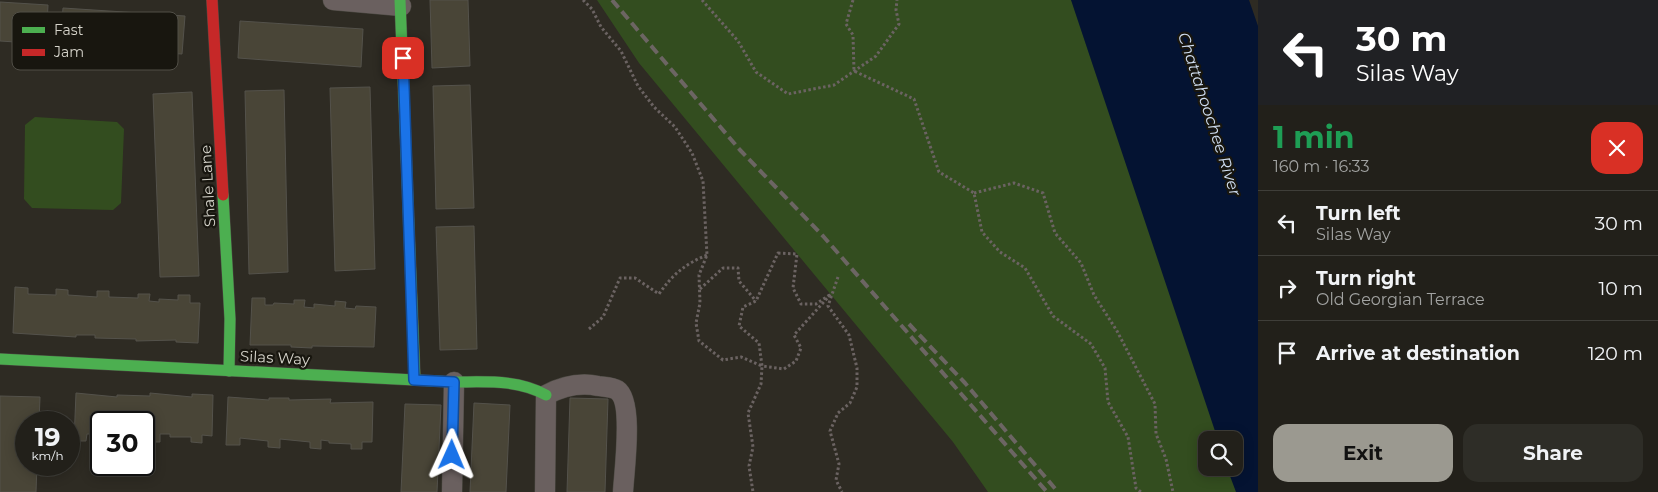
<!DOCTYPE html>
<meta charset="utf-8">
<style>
:root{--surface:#22201a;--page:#2e2d27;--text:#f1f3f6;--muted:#a2a3a2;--line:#3f3e39;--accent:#9b9990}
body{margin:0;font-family:Montserrat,sans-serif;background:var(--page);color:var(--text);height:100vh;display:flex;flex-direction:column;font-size:19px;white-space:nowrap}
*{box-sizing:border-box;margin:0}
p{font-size:16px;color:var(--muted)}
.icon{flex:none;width:28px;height:28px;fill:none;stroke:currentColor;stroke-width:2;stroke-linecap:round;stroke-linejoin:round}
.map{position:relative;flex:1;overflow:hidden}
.panel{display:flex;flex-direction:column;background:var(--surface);width:400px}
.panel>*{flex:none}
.guide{background:#202124;color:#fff;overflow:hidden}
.controls{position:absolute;left:1198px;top:431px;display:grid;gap:10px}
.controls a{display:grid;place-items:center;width:45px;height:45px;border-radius:10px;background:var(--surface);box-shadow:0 2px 12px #0003,0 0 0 1px var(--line);font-size:25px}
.speed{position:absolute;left:15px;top:411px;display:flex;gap:10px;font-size:25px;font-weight:700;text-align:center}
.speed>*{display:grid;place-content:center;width:65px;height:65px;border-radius:50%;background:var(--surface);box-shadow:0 2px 12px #0003,0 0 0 1px var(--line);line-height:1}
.speed small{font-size:12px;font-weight:400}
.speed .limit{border:2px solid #111;border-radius:8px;background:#fff;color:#111}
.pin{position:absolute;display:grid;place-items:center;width:42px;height:42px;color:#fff;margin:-21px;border-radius:10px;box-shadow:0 2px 8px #0006}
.me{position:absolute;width:55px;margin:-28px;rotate:1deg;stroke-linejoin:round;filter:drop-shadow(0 0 4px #0008)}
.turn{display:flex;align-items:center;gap:18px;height:105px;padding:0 15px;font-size:22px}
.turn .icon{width:65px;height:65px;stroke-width:2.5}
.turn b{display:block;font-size:35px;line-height:42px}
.round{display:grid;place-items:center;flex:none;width:52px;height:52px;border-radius:15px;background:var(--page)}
.headline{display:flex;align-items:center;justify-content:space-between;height:85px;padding:0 15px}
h1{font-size:30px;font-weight:700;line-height:38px;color:#1e9e55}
.primary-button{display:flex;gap:10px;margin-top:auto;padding:10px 15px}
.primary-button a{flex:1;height:58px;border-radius:15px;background:var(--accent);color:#111;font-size:20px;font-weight:700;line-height:58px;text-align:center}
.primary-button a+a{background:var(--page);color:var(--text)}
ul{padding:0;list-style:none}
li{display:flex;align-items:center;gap:15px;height:65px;padding:0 15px;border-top:1px solid var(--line)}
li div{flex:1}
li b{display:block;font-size:19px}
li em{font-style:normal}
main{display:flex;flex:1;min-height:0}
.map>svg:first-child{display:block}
</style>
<main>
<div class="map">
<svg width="1258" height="492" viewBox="0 0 1258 492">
<rect width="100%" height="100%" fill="#2e2b23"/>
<g fill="#334d1f" fill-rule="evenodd">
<path d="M597,0H1088L1256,492H988L953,442L639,63ZM1206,440H1234V468H1206Z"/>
<polygon points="35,117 117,122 124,129 121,203 113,210 32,208 24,199 25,125"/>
</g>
<polygon fill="#041332" points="1071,0 1249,0 1258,26 1258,492 1236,492 1227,468 1234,468 1234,440 1218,440"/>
<g fill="#494537" stroke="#54524b">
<polygon points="430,0 468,0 470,66 432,68"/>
<polygon points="0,2 48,5 46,44 0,41"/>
<polygon points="63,8 185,16 182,54 60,46"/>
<polygon points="240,21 363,29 361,67 238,58"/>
<polygon points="470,85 474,208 436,209 433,86"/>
<polygon points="370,87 375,269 335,271 330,88"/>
<polygon points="284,90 288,272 249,274 245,91"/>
<polygon points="192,92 199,276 160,277 153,94"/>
<polygon points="474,226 477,349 440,350 436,227"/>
<polygon points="15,287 28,288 28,294 56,295 56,289 68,290 68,295 97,297 97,291 109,291 109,297 138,298 138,294 150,294 149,301 159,302 159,299 178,300 178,295 190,295 190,303 200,303 198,343 176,342 176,340 136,341 136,339 95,338 95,335 76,335 76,337 13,333"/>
<polygon points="252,298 265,298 265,305 273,305 274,303 294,304 294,300 305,300 304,307 314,308 314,304 335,306 335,301 346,302 345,308 355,309 356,306 376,307 374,347 312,346 312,348 291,347 291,345 250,345"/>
<polygon points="76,393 117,397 117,395 150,396 150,393 192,397 192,394 213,395 212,436 202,435 202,443 191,442 191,437 170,437 170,434 160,434 160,442 149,442 149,436 144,436 144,422 101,422 101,437 96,437 96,434 87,434 86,441 74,441"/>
<polygon points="0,396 40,397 39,422 26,422 26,465 37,465 36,492 0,492"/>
<polygon points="228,397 269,400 269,398 289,398 289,400 331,399 330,403 373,402 372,442 362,442 362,449 351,449 351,444 329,443 329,441 321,440 321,449 310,448 310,442 280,439 280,448 268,447 268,441 240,438 240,445 226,445"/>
<polygon points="570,398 608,399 605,492 567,492"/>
<polygon points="474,403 510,405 506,492 470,492"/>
<polygon points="405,404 441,405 437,492 401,492"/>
</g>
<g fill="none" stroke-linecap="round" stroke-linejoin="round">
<g stroke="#4b4942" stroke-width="21">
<g id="street">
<polyline points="333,0 401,6"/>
<polyline points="452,492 454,382"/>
<path d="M545,492L546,395C563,386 579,382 598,386C604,387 612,387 617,390C634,401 624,472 623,492"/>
</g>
</g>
<g stroke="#4b4942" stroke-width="12">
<g id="fast">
<polyline points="400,0 415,380"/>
<polyline points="223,195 230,319 229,371"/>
<path d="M0,359L454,382C486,382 517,379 546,395"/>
</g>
</g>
<g stroke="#4b4942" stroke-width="12">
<polyline id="jam" points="212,0 223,195"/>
</g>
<g stroke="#6b6362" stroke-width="3" stroke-dasharray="2.5 2.5" stroke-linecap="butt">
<polyline points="583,0 592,9 601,27 621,51 638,86 654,107 675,127 692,153 703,181 707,255 699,275 700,303 696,323 699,341 723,360 741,357 762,366 761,384 748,413 753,447 749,466 753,492"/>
<polyline points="702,0 738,41 756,72 788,94 834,85 876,56 899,24 896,10 897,0"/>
<polyline points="853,0 846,24 853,35 854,71 914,99 939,172 974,193 982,232 1000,252 1025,268 1053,316 1091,344 1105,368 1108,402 1128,437 1136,488 1141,492"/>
<polyline points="974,193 1014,183 1043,193 1055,233 1081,263 1094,295 1117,331 1155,404 1156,434 1166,459 1173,492"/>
<polygon points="778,253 797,254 793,288 801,304 816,304 831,294 794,335 801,348 796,361 784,369 762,366 759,343 739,326 743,307 756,301"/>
<polyline points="838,277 828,306 849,335 857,368 857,387 850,403 838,413 830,431 839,464 836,480 842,492"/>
<polyline points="700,289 723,268 738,268 739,281 756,301"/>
<path d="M589,329L603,317L620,278H635L659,294C672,275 685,264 707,255"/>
</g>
<use href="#street" stroke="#6a605f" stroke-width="20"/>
<use href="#fast" stroke="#4caf50" stroke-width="11"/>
<use href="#jam" stroke="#c62828" stroke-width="11"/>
<g stroke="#6c6563" stroke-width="4" stroke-dasharray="10 5" stroke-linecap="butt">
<polyline points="612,0 740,150 823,236 1047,492"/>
<polyline points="909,324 965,383 1058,492"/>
</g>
</g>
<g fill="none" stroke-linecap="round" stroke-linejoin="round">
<g stroke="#114b97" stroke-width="12">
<polyline id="route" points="403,58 414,380 454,382 452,455"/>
</g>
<use href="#route" stroke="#1a73e8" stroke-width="9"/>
</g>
<g text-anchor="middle" stroke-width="4.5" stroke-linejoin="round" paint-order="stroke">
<g font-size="15" fill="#d6d4cb" stroke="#18160f">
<text transform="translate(208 186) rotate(-93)" y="5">Shale Lane</text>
<text transform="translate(275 358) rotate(3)" y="5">Silas Way</text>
</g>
<g font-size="16" font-style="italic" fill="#d0def2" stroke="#18160f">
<text transform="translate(1210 114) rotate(72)" y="6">Chattahoochee River</text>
</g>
</g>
<rect x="12" y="12" width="166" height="58" rx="8" fill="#18160f" stroke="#514f47" stroke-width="1"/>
<rect x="22" y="27" width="23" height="6" fill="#4caf50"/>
<rect x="22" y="49" width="23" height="7" fill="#c62828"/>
<g font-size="14" fill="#d6d4cb">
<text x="54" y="35">Fast</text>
<text x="54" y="57">Jam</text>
</g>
</svg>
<div class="controls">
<a><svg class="icon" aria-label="search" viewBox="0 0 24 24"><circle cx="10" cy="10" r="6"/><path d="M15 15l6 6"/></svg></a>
</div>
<div class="speed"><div>19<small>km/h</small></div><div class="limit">30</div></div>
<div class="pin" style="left:403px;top:58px;background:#d93025"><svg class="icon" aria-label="arrive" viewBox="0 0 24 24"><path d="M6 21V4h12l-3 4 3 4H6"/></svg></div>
<svg class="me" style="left:452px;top:455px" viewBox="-20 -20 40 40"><path d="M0-17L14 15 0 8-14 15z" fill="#1a73e8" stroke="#fff" stroke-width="4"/></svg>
</div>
<section class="panel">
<div class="guide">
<div class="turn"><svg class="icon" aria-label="left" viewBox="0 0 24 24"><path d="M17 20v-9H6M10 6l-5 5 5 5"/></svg><div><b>30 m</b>Silas Way</div></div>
</div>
<div class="headline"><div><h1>1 min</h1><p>160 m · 16:33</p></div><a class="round" style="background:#d93025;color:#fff"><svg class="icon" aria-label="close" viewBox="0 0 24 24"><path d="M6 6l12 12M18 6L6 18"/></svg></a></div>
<ul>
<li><svg class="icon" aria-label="left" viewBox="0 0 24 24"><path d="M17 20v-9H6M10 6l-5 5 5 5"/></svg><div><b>Turn left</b><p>Silas Way</p></div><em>30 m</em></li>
<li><svg class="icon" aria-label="right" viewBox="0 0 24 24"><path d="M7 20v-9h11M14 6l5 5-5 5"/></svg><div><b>Turn right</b><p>Old Georgian Terrace</p></div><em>10 m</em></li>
<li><svg class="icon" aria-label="arrive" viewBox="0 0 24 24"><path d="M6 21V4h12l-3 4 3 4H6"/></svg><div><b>Arrive at destination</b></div><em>120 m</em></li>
</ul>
<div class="primary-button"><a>Exit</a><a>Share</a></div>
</section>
</main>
